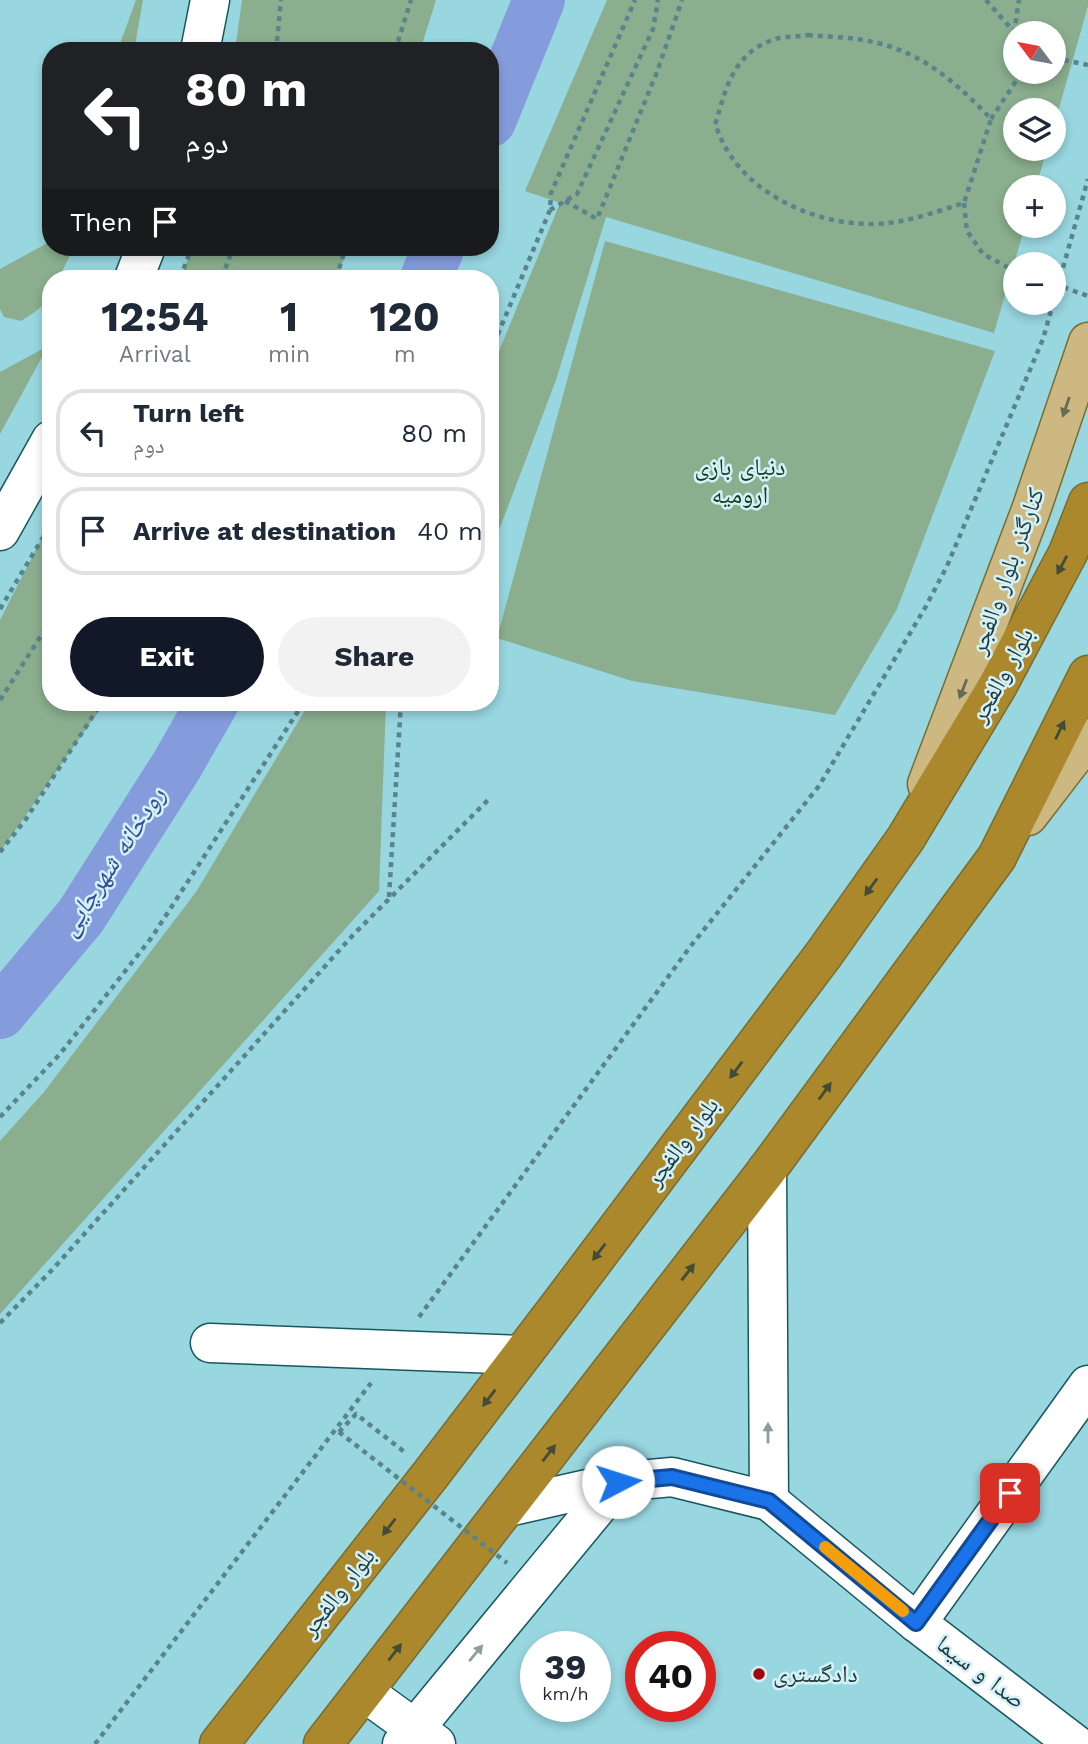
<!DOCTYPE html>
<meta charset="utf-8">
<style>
:root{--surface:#fff;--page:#f2f2f3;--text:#1f2937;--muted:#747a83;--line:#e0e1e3;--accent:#111827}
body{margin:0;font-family:"Work Sans","Noto Naskh Arabic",sans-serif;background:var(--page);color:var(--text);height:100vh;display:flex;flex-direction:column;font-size:26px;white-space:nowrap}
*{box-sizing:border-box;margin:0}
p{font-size:23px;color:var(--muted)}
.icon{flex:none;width:38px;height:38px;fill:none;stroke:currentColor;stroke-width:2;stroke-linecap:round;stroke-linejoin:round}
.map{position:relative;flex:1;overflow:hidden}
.details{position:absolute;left:42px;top:270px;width:457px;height:441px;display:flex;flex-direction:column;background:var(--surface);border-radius:28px;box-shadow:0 4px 10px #0003}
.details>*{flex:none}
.hud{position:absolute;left:42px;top:42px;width:457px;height:214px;border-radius:28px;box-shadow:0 4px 10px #0003;background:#202124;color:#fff;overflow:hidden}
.needle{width:46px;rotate:302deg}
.tools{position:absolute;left:1003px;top:21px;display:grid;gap:14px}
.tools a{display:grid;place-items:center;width:63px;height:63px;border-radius:50%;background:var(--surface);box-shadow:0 4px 10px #0003;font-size:35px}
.speed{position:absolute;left:520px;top:1631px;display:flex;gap:14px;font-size:35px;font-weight:700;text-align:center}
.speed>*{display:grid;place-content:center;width:91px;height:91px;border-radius:50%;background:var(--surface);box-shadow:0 4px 10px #0003;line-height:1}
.speed small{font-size:18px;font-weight:400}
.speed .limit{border:10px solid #d22;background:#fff;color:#111}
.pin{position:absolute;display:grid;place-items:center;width:60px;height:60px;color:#fff;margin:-30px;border-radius:14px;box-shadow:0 4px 10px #0006}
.me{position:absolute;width:77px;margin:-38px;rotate:85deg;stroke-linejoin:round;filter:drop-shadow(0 0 5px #0008)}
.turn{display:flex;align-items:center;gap:24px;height:147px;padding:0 28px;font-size:32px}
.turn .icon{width:91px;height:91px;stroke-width:2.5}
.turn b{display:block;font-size:49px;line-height:60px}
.then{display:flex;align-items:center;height:66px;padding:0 28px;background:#0003;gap:14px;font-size:26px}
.eta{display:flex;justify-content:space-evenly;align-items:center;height:119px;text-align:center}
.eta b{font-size:42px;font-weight:700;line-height:49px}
.cta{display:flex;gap:14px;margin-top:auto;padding:14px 28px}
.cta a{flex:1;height:80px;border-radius:42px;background:var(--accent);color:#fff;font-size:28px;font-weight:700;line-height:80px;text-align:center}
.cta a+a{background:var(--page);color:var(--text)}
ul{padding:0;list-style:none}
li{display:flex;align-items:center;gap:21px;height:88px;margin:0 14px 10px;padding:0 14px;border:4px solid var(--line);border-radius:28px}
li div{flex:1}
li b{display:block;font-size:26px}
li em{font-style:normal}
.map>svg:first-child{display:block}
</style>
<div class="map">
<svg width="1088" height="1744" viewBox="0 0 1088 1744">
<rect width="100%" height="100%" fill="#98d6e0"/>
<g fill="#8aae8e" fill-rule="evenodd">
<polygon points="136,0 143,0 134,51 120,51 121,41"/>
<polygon points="242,0 436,0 420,51 235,51"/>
<path d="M607,0H1088V6L1054,126V110H1015V149H1047L1036,187H1015V226H1025L994,333L606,217L556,380L496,538L490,545V373L560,203L525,191ZM1015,33H1054V72H1015Z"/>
<path d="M51,241V247H74L59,278H51C51,304 41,308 21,321L4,317L0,309V269Z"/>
<polygon points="605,241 995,351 897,609 835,715 632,681 497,638"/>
<polygon points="193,247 349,247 336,278 180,278"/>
<polygon points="48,346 0,434 0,372"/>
<polygon points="51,520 51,702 105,702 0,852 0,620"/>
<polygon points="310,702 386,702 379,891 0,1314 0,1141 44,1092 196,892"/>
</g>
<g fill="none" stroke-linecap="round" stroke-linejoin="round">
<g stroke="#849cdc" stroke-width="52">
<polyline points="490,121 539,0"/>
<polyline points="426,278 439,247"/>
<polyline points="0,1013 81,916 177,765 213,702"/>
</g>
<g stroke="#175860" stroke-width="41">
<g id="minor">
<polyline points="200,51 210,0"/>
<polyline points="134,278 146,247"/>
<polyline points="0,531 51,440"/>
<polyline points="767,1170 769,1501"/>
<polyline points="210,1343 521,1355"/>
<polyline points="508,1507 618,1482 672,1477 769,1501 917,1623 1075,1744"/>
<polyline points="917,1623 1088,1385"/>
<polyline points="364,1692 436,1744"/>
<polyline points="402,1744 618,1482"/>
</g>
</g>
<g stroke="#796c31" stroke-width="41">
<g id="major">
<polyline points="927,784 1031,510 1088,342"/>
<polyline points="1028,816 1088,738"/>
</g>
</g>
<g stroke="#796c31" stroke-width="41">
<g id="highway">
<polyline points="219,1744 431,1474 560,1305 824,954 906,838 998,685 1068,553 1088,502"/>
<polyline points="323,1744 767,1170 997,857 1088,675"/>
</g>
</g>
<g stroke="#59848b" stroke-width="4.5" stroke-dasharray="5 5" stroke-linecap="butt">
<polyline points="986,0 1015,33"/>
<polyline points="1014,33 1019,0"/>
<path d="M808,35C829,37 852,37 873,42C922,52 958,84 991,119L964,203C942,210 919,218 896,222C836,232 759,204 727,150C722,142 719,133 715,125C726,88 733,53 775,39C785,36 797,37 808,35Z"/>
<polyline points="276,51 281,0"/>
<polyline points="395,51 411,0"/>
<polyline points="1054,58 1088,65"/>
<polyline points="991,119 1022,72"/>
<polyline points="565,201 597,219 657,72 682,0"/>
<polyline points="964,203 967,231 983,254 1015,271"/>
<polyline points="550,210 577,194 653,29 658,0"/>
<polyline points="180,278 192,247"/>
<polyline points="222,278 233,247"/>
<polyline points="336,278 346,247"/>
<polyline points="1054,284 1088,296"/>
<polyline points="490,353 550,210 551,193 635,0"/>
<polyline points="0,609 51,524"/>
<polyline points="0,700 51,620"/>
<polyline points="0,852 26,819 102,702"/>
<polyline points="389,897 401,702"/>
<polyline points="0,1117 60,1054 152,937 304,702"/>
<polyline points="419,1317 690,947 819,786 925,608 947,566 1043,339 1088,179"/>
<polyline points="0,1323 51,1271 353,935 488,800"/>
<polyline points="339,1432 356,1414 407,1454"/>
<polyline points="95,1744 371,1383"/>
</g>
<use href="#minor" stroke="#fff" stroke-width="38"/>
<use href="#major" stroke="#ccb880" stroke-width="38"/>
<use href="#highway" stroke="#aa882b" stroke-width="38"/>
<polyline stroke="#59848b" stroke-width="4.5" stroke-dasharray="5 5" stroke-linecap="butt" points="339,1432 507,1563"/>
</g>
<defs><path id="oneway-solid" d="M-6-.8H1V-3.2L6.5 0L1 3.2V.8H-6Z" transform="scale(1.75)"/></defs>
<g fill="#646c58">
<use href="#oneway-solid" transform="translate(1066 407) rotate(109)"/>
<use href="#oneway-solid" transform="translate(963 689) rotate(111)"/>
</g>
<g fill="#424d38">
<use href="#oneway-solid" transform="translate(1062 565) rotate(118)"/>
<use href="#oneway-solid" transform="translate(1060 730) rotate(-64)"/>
<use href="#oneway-solid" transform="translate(871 887) rotate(126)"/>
<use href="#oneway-solid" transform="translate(736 1070) rotate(127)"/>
<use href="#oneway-solid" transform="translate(825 1091) rotate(-54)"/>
<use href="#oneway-solid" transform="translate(599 1252) rotate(127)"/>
<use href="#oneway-solid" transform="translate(688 1272) rotate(-52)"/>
<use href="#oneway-solid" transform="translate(489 1398) rotate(127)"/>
<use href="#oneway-solid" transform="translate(549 1453) rotate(-52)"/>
<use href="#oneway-solid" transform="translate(389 1527) rotate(128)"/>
<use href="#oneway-solid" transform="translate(395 1652) rotate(-52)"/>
</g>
<g fill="#8f9c9e">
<use href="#oneway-solid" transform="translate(768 1433) rotate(-90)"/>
<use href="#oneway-solid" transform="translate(476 1653) rotate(-50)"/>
</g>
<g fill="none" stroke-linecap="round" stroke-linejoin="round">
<g stroke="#114b97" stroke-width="18">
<polyline id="route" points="618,1482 672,1477 769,1501 916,1623 1010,1493"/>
</g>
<use href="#route" stroke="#1a73e8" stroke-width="12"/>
<polyline stroke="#f59e0b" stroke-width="12" points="825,1547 903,1611"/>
</g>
<circle fill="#a2080b" stroke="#d3f1f6" stroke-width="2.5" cx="759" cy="1674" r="7"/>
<g text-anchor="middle" stroke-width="5" stroke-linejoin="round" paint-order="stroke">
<g font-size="24" fill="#0f3d1a" stroke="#d3f1f6">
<text x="740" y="475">دنیای بازی<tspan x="740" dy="28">ارومیه</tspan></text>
</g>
<g font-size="24" fill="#1f393d" stroke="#d3f1f6">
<text transform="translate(1007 571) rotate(-70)" y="8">کنارگذر بلوار والفجر</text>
<text transform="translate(1002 675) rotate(-61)" y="8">بلوار والفجر</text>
<text transform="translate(682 1142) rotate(-53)" y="8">بلوار والفجر</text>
<text transform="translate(338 1592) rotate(-52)" y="8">بلوار والفجر</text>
<text transform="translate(981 1672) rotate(37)" y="8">صدا و سیما</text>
</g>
<g font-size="24" fill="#1f393d" stroke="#d3f1f6" text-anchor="start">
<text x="773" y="1682">دادگستری</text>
</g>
<g font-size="26" font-style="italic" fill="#354c9a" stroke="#d3f1f6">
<text transform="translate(112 861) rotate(-57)" y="9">رودخانه شهرچایی</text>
</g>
</g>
</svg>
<div class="tools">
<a><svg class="needle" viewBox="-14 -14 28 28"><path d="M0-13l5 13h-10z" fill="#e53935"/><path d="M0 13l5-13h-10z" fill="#747a83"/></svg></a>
<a><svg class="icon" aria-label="layers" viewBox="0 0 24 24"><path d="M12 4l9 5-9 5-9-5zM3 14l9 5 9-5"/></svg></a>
<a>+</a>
<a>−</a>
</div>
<div class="speed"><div>39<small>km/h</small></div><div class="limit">40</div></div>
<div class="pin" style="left:1010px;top:1493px;background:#d93025"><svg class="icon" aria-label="arrive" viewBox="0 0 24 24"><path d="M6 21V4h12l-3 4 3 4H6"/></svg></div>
<svg class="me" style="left:618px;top:1482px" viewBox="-20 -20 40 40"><circle r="19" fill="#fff"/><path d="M0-13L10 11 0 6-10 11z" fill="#1a73e8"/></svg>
<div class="hud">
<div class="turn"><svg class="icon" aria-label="left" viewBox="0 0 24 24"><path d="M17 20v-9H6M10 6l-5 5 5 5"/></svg><div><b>80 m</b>دوم</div></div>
<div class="then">Then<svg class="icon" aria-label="arrive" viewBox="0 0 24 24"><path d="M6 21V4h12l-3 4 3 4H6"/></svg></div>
</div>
<section class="details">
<div class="eta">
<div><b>12:54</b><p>Arrival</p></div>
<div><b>1</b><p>min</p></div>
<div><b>120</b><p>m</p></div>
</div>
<ul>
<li><svg class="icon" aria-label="left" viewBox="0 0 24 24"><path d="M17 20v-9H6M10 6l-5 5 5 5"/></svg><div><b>Turn left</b><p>دوم</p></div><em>80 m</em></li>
<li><svg class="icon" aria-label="arrive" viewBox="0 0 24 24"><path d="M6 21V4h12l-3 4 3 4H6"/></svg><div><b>Arrive at destination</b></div><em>40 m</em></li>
</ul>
<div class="cta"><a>Exit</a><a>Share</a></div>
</section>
</div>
